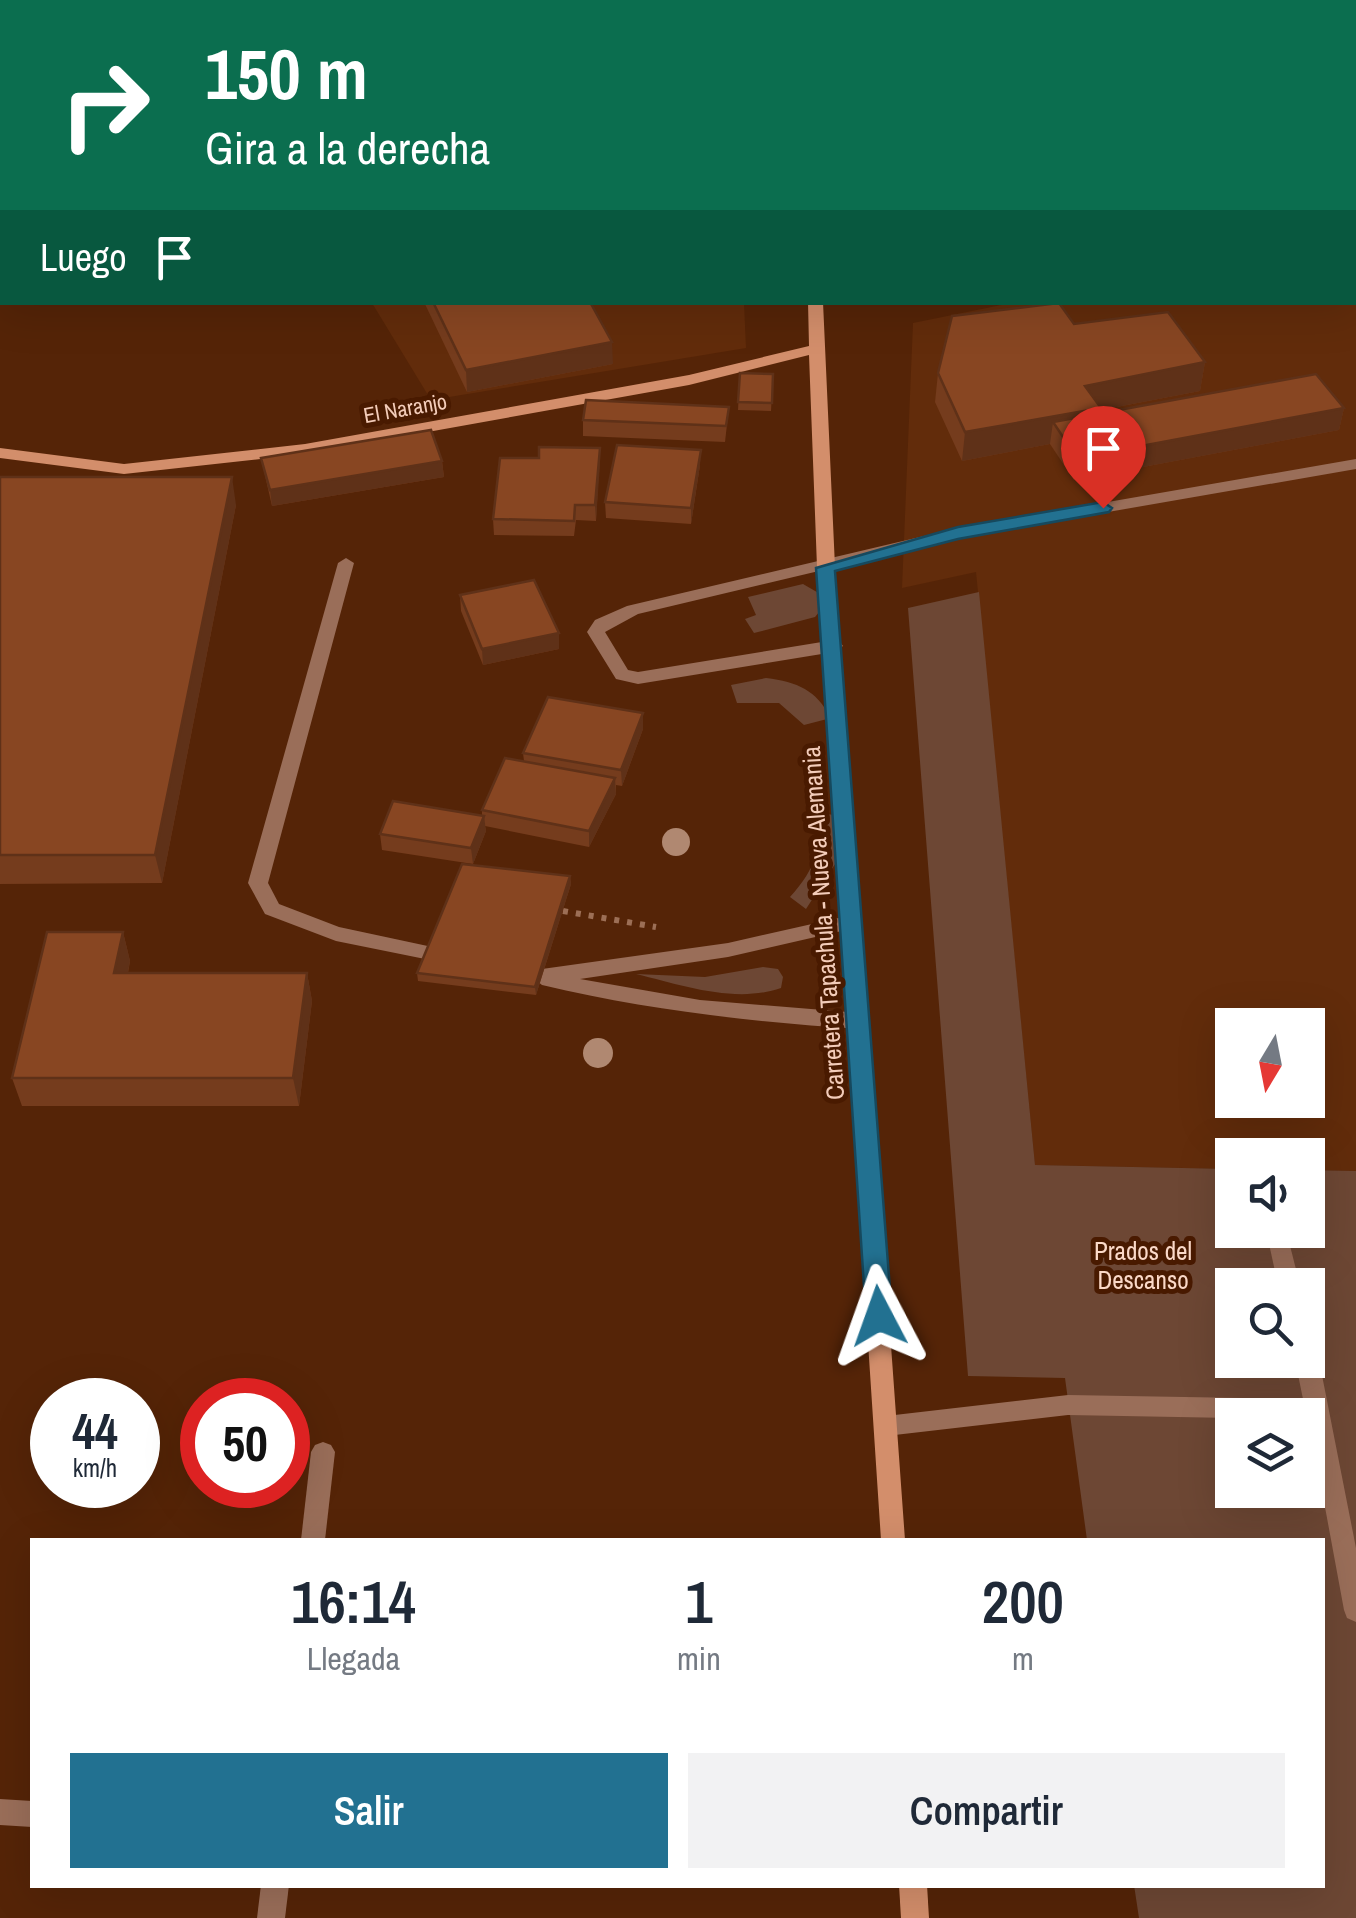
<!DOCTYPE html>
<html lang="es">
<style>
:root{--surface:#fff;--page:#f2f2f3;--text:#1f2937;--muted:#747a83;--accent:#227191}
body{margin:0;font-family:"Archivo Narrow",sans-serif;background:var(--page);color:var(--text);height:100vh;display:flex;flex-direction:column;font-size:38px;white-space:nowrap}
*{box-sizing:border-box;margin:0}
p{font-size:32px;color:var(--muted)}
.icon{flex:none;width:55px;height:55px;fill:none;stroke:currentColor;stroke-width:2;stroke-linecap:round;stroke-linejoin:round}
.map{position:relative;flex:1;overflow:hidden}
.panel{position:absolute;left:30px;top:1538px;width:1295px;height:350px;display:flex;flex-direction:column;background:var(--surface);border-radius:0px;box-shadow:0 10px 40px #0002}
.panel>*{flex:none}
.guide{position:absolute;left:0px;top:0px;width:1358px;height:305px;box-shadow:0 10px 40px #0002;background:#0b6e4f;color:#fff;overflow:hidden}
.needle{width:65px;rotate:190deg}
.tools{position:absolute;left:1215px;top:1008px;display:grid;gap:20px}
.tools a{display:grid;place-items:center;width:110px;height:110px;border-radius:0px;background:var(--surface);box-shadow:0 10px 40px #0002;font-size:50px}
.speed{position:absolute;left:30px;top:1378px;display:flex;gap:20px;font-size:50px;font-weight:700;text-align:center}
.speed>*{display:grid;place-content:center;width:130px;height:130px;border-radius:50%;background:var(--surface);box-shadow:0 10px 40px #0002;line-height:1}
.speed small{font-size:25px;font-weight:400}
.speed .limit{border:15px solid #d22;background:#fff;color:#111}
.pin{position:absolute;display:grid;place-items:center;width:85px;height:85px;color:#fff;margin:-102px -42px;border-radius:50% 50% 50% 0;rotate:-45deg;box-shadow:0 0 10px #0007}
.pin .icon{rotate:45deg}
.me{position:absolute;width:110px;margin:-55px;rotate:356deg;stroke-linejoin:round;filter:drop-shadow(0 0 8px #0008)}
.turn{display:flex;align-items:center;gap:35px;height:210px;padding:0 40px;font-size:45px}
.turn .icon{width:130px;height:130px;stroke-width:2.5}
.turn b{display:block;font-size:70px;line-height:85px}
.then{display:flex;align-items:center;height:95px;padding:0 40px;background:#0003;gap:20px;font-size:38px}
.eta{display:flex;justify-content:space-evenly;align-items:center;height:170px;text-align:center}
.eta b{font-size:60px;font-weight:600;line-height:70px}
.primary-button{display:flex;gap:20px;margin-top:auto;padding:20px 40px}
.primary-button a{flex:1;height:115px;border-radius:0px;background:var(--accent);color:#fff;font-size:40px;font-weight:600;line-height:115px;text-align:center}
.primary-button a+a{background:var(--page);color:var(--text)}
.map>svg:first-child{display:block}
</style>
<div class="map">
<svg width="1356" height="1918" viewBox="0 0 1356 1918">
<rect width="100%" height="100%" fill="#552407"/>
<g fill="#622c0b" fill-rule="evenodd">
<path d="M1356,235V1171L1308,1170V1155H1232V1169L1035,1165L976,572L902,588L913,323L1016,302H1355ZM1232,1025H1308V1100H1232Z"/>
<polygon points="372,303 744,303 746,348 431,400"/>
</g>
<g fill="#6d4734" fill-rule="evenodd">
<polygon points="803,584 822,595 824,606 815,617 754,633 745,619 756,615 748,597"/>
<path d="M979,592L1035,1165L1232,1169V1230H1308V1170L1356,1171V1918H1139L1134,1885H1322V1540H1087L1065,1378L968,1376L908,608ZM1232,1285H1308V1360H1232ZM1232,1415H1308V1490H1232Z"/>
<path d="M766,678C798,682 816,690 831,718L804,725L779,703H737L731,685Z"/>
<path d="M818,812L838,816L837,861L806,909L790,897C818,866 818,852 818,812Z"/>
<path d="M763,967L778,969L783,977L781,988C735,1004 682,985 636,974L705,977Z"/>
</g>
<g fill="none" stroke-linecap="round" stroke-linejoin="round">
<polyline stroke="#9c6f56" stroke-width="6" stroke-dasharray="5 8" stroke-linecap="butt" points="563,911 656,927"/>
<g fill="#9a6e59" fill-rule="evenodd">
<polygon points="1356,459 1356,469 958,538 638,614 605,632 628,670 638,672 834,640 840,642 843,646 834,652 638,684 616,679 587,632 595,620 627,606 958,528"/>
<polygon points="346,558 354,563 268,883 279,904 339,927 437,948 440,953 437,958 430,960 336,941 265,914 248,883 338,563"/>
<path d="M852,915L859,917L862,922L859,927L728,957L580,979L700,1000L860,1013L867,1015L870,1021L867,1027L860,1029C752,1022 647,1010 542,985L532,977L542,969L728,943Z"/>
<polygon points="1266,1230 1286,1230 1300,1285 1278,1285"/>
<polygon points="1308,1350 1315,1353 1319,1360 1356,1548 1356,1622 1347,1618 1344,1610 1308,1415 1232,1415 1232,1418 1068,1415 886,1436 878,1433 874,1426 878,1419 886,1416 1068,1395 1303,1399 1295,1360 1308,1360"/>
</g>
<g fill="#9a6e59" fill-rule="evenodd">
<polygon points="2,67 2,75 0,76 0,68"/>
<polygon points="323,1442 331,1445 335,1452 325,1540 301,1540 311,1452 315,1445"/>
<polygon points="0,1799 32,1801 32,1827 0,1825"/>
<polygon points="261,1885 289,1885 285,1918 257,1918"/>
</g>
<g fill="#d38e6b" fill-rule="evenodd">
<polygon points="808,302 823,302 835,567 905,1540 881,1540 817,567 809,355 689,385 305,454 124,474 0,458 0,448 124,464 305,444 689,375 809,346"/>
<polygon points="899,1885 927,1885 929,1918 901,1918"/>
</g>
</g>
<g fill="#b08871">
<circle cx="676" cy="842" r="14"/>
<circle cx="598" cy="1053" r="15"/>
</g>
<g fill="#753c1d">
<polygon points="1013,0 1356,0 1356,20 1355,2 1015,2"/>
<polygon points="424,302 590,302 613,364 467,392"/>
<polygon points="1205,362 1200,391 1101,410 1100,414 1344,408 1339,430 1074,480 1050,444 962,461 935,402 938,373"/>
<polygon points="740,373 773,374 771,411 738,410"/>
<polygon points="729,407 725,442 583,436 583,420"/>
<polygon points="600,448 596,521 576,520 574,536 494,535 493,519 539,458"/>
<polygon points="261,458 442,461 444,477 272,506"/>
<polygon points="700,465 691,524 606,518 605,502"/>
<polygon points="0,477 236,505 162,883 0,884"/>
<polygon points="460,595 559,633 559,649 483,665 461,611"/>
<polygon points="643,713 643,729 622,786 616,785 616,794 589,847 485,826 486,831 473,864 382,850 380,834 482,815 482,810 524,761 523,753"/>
<polygon points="570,876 571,884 536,995 418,981 417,973"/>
<polygon points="123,932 130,961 128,973 307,973 312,1001 299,1106 22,1106 12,1078"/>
</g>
<g fill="#5f3118">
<polygon points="612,342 613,364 467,392 466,370"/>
<polygon points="1205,362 1200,391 1101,410 1097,436 1053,422 1050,444 962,461 965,432 1085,386"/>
<polygon points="1344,408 1339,430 1074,480 1077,458"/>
<polygon points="600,448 600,464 596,521 595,505"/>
<polygon points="701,450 700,465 691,524 691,508"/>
<polygon points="442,461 444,477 272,506 270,490"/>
<polygon points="232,477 236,505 162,883 155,855"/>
<polygon points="559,633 559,649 483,665 482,649"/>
<polygon points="643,713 643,729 622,786 621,770"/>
<polygon points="615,778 616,794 589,847 589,831"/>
<polygon points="484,816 486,831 473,864 471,848"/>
<polygon points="570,876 571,884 536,995 535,987"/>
<polygon points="123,932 130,961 122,1001 114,973"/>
<polygon points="307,973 312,1001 299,1106 293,1078"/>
</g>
<g fill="#884622" stroke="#5f3118" stroke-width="2.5">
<polygon points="1032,0 1287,0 1259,2 1033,2"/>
<polygon points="433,302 590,302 612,342 466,370"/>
<polygon points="1059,303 1074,324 1168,312 1205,362 1085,386 1101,408 965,432 938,373 952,316"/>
<polygon points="740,373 773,374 772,403 738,402"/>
<polygon points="1316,374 1344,408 1077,458 1053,422"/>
<polygon points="586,400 729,407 726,426 583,420"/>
<polygon points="431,430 442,461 270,490 261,458"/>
<polygon points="617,445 701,450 691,508 605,502"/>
<polygon points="539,447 600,448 595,505 575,505 574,521 493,519 500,458 539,458"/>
<polygon points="0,477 232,477 155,855 0,855"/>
<polygon points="534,580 559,633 482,649 460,595"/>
<polygon points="548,697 643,713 621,770 523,753"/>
<polygon points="505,758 615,778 589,831 482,810"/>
<polygon points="393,801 484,816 471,848 380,834"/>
<polygon points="462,864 570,876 535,987 417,973"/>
<polygon points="47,932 123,932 114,973 307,973 293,1078 12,1078"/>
</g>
<polygon fill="#227191" stroke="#16495e" stroke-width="2.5" points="1103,502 1112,508 1109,512 958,539 835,571 892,1316 879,1326 866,1316 816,568 958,527"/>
<g text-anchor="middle" stroke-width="10" stroke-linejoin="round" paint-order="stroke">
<g font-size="22" fill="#f3ccb9" stroke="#491a00">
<text transform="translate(405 408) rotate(-10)" y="8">El Naranjo</text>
</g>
<g font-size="25" fill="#f3ccb9" stroke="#491a00">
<text transform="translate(823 923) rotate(-94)" y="9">Carretera Tapachula - Nueva Alemania</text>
</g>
<g font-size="25" fill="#fbd9c8" stroke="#491a00">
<text x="1143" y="1260">Prados del<tspan x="1143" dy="29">Descanso</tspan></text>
</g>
</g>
</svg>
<div class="tools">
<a><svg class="needle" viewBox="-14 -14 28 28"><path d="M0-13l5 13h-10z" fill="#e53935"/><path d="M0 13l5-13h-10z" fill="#747a83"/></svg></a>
<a><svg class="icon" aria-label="sound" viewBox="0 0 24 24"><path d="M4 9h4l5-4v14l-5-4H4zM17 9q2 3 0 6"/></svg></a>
<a><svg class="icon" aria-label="search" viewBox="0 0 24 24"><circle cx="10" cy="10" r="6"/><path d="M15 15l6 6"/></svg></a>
<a><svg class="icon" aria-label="layers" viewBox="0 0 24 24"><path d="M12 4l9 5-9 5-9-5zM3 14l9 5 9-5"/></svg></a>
</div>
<div class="speed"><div>44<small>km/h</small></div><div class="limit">50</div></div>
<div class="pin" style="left:1103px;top:508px;background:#d93025"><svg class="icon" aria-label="arrive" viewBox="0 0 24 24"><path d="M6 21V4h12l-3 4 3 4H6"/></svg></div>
<svg class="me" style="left:879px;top:1316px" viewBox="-20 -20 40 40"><path d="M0-17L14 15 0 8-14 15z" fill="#227191" stroke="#fff" stroke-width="4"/></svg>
<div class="guide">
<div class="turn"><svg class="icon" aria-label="right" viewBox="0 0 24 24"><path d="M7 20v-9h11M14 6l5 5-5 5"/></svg><div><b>150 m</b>Gira a la derecha</div></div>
<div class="then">Luego<svg class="icon" aria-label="arrive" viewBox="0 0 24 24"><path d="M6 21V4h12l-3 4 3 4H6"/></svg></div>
</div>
<section class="panel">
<div class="eta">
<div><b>16:14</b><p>Llegada</p></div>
<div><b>1</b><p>min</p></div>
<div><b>200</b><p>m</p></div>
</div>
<div class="primary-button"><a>Salir</a><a>Compartir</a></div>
</section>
</div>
